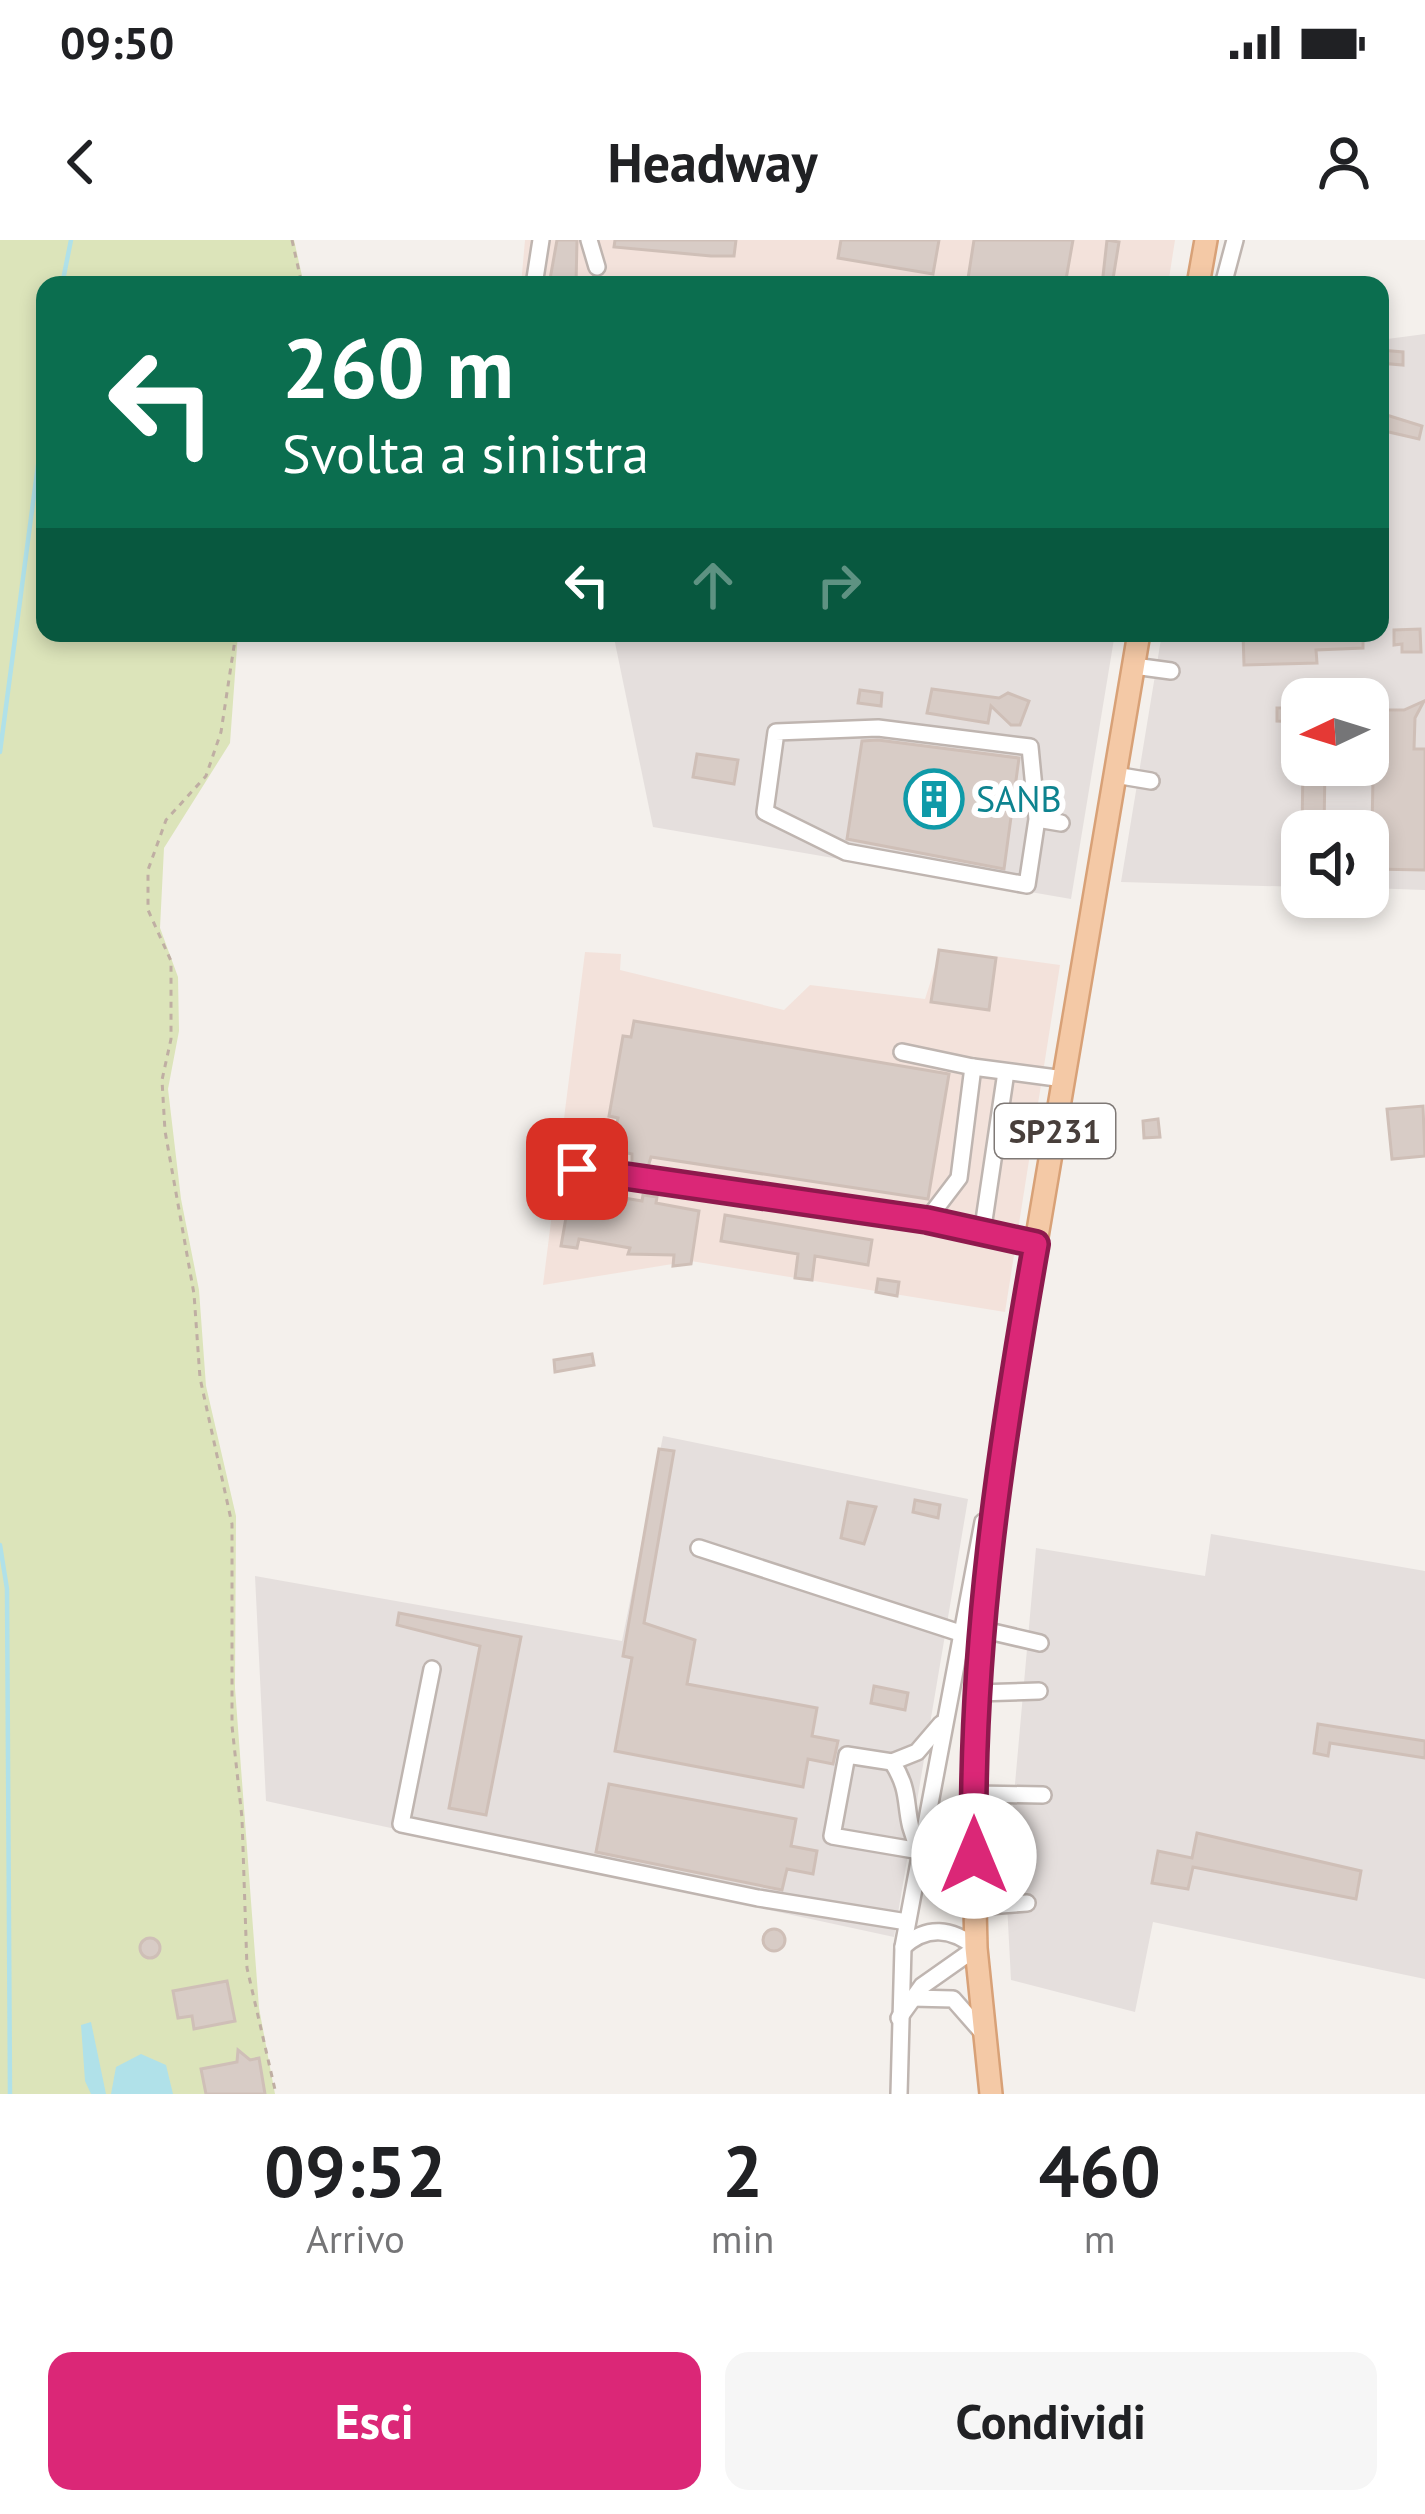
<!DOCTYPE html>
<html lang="it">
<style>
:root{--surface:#fff;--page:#f6f6f6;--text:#202124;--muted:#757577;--accent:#db2777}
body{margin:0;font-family:"PT Sans",sans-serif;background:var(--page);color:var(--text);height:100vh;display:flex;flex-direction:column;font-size:45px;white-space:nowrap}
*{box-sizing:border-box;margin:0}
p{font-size:39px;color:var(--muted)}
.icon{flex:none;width:66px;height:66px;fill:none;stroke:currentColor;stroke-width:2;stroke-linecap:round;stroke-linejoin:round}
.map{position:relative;height:1854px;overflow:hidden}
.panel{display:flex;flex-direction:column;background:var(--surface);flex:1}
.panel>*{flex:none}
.guide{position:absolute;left:36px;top:36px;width:1353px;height:366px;border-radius:24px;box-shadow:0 6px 18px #0003;background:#0b6e4f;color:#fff;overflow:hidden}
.needle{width:78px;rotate:266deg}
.controls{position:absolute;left:1281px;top:438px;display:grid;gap:24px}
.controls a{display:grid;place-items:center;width:108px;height:108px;border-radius:24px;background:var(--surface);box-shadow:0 6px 18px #0003;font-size:60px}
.pin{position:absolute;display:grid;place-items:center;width:102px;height:102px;color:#fff;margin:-51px;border-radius:24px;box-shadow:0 6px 18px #0006}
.me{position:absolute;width:132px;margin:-66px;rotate:0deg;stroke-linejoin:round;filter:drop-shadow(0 0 9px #0008)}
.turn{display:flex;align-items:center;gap:42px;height:252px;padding:0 48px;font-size:54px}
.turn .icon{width:156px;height:156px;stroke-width:2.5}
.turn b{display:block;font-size:84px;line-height:102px}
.lanes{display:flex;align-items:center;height:114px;padding:0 48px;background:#0003;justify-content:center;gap:60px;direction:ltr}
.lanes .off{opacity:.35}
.eta{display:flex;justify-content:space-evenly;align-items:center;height:204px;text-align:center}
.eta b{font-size:72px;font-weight:700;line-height:84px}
.cta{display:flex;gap:24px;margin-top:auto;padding:24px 48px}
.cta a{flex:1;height:138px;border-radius:24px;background:var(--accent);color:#fff;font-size:48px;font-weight:700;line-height:138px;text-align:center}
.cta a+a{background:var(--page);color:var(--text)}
.status{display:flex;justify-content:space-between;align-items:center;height:84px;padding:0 60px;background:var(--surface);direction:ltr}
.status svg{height:33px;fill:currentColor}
header{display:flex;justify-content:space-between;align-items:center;height:156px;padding:0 48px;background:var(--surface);font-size:54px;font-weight:700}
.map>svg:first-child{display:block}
</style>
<div class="status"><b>09:50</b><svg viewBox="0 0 49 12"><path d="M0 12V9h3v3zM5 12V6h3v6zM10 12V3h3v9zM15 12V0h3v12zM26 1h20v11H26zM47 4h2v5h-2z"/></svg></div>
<header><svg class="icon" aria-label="back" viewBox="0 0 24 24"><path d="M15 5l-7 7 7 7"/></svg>Headway<svg class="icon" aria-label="person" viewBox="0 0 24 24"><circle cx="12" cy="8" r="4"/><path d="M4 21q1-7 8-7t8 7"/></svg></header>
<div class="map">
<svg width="1425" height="1854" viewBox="0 0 1425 1854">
<rect width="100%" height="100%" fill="#f4f0ec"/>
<g fill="#f3e2db">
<polygon points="525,0 1175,0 1168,45 521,45"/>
<polygon points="941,709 1060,725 1005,1072 691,1021 543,1045 585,712 621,714 620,730 784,770 810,745 925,759"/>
</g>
<g fill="#e5dfdd" fill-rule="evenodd">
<path d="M1425,94V650L1368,648V591H1302V647L1121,642L1162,393H1380V100ZM1302,459H1368V525H1302Z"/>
<polygon points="613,393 1115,393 1071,659 653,587"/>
<polygon points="663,1196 968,1259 894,1697 266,1561 255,1336 622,1401"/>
<polygon points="1211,1294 1425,1331 1425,1739 1153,1682 1135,1772 1011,1740 1006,1645 1036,1308 1205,1336"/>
</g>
<polygon fill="#dce4ba" points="0,0 294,0 304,45 45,45 45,393 238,393 230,503 164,608 160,688 178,737 179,791 168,849 181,959 199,1050 206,1146 236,1276 235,1448 259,1768 275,1854 0,1854"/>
<g fill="#b0e1e9">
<polygon points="91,1782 106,1854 91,1854 85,1841 81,1785"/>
<polygon points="141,1814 166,1825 173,1854 111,1854 116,1827"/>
</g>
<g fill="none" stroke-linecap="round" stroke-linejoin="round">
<g stroke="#b0e1e9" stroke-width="4.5">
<polyline points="62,45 71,0"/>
<polyline points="0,512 45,172"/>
<polyline points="0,1305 7,1349 10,1854"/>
</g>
</g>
<g fill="#d8ccc6" stroke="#cfbfb7" stroke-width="3">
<polygon points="557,0 577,0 576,45 549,45"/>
<polygon points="615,0 736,0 734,16 711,16 614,7"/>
<polygon points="841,0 939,0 933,34 838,18"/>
<polygon points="974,0 1073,0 1065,45 967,45"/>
<polygon points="1107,0 1119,2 1112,45 1102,45"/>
<polygon points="1380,110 1403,112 1403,125 1380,123"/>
<polygon points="1380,173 1422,186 1419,199 1380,190"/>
<polygon points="1420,389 1421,412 1402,412 1402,404 1394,405 1394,390"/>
<polygon points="1243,393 1363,393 1363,408 1316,410 1317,423 1244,425"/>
<polygon points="932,449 999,458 1008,453 1029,461 1020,485 1011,485 991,466 988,483 927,473"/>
<polygon points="860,450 882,453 881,466 858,463"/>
<polygon points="1424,461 1415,478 1414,509 1425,509 1425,630 1372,629 1368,590 1372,590 1374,485 1368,485 1368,470 1404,470"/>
<polygon points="1277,468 1302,468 1302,482 1277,481"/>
<polygon points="878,500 1019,518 1004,629 847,599 862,501"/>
<polygon points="697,514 738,520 734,544 693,537"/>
<polygon points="1303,525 1325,525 1324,591 1302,591"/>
<polygon points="939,710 996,718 989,770 931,762"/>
<polygon points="634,781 949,834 928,959 651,917 648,927 632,924 632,914 612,910 618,878 609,876 623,796 631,797"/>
<polygon points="1423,866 1425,916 1392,919 1387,869"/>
<polygon points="1158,879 1160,897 1144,898 1143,881"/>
<polygon points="571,949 642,961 643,955 657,957 656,963 699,971 691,1024 673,1026 674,1015 628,1014 630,1008 579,999 577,1008 561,1006"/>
<polygon points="725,975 872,1000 868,1025 815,1016 812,1040 795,1038 798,1014 721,1001"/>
<polygon points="878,1039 899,1042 897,1056 876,1052"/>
<polygon points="592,1114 594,1125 555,1132 554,1120"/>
<polygon points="659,1209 674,1211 644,1383 695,1400 687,1444 817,1468 812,1496 838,1501 833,1524 808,1519 803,1547 615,1511 632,1418 623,1416"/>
<polygon points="915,1260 940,1265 938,1278 913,1272"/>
<polygon points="848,1262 876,1267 864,1304 841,1298"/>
<polygon points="399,1373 521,1397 486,1575 449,1568 480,1406 397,1385"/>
<polygon points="874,1446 908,1453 905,1470 871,1463"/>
<polygon points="1318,1484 1425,1501 1425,1518 1330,1503 1328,1516 1314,1513"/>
<polygon points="609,1544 796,1579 791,1606 817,1611 813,1634 787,1629 782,1650 596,1612"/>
<polygon points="1197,1593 1361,1631 1356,1659 1193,1627 1188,1649 1152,1643 1158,1611 1192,1618"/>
<circle cx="774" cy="1700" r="11"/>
<circle cx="150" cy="1708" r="10"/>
<polygon points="227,1741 235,1781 194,1789 192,1776 178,1778 173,1751"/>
<polygon points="238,1810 250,1820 259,1818 265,1854 206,1854 201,1829 237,1822"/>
</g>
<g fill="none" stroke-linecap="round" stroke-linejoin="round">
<g stroke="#bfb5b0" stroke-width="20">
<g id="minor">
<polyline points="589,0 597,27"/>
<polyline points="534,45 541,0"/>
<polyline points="1223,45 1235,0"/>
<polyline points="1134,426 1171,431"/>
<polyline points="1115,535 1151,541"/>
<polyline points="1037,579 1030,507 878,488 776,492 765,572 846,612 1027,645 1037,579 1061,583"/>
<polyline points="902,812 973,827"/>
<polyline points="577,929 927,980 959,938 973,827 1064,839"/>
<polyline points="927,980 1036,1004"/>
<polyline points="982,994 1006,832"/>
<polyline points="699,1308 960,1393"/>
<polyline points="980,1389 1040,1403"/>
<polyline points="432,1429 401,1584 758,1658 907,1682"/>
<polyline points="976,1453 1039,1451"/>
<polyline points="892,1522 847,1515 832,1596 920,1611"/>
<polyline points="974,1554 1043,1555"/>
<path d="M920,1611C900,1572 915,1557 892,1522L917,1512L941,1484"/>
<polyline points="975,1667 1027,1663"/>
<polyline points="912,1758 953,1759 982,1792"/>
<path d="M899,1778L922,1746L976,1708C952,1688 927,1685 903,1707"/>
<polyline points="899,1854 903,1707 983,1282"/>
</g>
</g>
<g stroke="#d8a177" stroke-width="26">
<g id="major">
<polyline points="1198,45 1206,0"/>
<polyline points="991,1854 976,1708 973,1586 982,1356 1004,1192 1139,393"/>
</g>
</g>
<g stroke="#bfaea3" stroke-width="3" stroke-dasharray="6 6" stroke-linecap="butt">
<polyline points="292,0 302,45"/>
<polyline points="236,393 221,492 206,536 166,580 148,630 148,670 171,721 171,799 162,840 165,891 194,1054 200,1138 232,1284 232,1486 242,1578 247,1728 276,1854"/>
</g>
<use href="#minor" stroke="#fff" stroke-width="15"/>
<use href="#major" stroke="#f4c9a6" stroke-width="21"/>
</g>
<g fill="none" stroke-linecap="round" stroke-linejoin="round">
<g stroke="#8e194d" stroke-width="30">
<path id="route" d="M577,929L927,980L1036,1004C1000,1208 970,1409 974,1616"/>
</g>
<use href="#route" stroke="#db2777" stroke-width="21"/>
</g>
<defs>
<g id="building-ring" transform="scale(3)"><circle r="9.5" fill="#fff" stroke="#0f9aa8" stroke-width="1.5"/><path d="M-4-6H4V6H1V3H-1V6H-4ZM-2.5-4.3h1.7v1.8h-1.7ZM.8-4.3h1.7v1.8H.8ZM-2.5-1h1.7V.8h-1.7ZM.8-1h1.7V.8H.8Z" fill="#0f9aa8"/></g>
</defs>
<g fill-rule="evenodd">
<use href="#building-ring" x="934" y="559"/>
</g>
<g text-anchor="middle" stroke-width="12" stroke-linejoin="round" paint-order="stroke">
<rect fill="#fff" stroke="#7f7976" stroke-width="3" x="995" y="864" width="120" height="54" rx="9"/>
<g font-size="33" font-weight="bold" fill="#483f3b">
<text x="1055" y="903">SP231</text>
</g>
<g font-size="36" fill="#0d838f" stroke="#fff" text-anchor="start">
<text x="976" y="572">SANB</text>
</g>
</g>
</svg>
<div class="controls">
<a><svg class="needle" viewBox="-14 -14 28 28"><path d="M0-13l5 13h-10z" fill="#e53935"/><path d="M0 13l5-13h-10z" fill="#757577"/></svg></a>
<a><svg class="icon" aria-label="sound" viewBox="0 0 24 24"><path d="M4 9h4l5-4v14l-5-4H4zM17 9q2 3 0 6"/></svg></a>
</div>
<div class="pin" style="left:577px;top:929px;background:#d93025"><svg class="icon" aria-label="arrive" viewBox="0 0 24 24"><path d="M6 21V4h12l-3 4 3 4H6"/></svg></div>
<svg class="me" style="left:974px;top:1616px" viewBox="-20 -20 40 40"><circle r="19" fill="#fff"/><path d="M0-13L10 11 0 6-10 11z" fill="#db2777"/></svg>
<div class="guide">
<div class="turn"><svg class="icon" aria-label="left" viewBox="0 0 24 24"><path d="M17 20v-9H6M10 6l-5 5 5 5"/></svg><div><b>260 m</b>Svolta a sinistra</div></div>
<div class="lanes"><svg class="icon" aria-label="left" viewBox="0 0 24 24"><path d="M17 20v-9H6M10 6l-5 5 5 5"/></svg><svg class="icon off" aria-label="ahead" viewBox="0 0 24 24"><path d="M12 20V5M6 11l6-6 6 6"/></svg><svg class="icon off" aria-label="right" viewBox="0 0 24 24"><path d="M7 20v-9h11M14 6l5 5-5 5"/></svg></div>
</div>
</div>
<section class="panel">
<div class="eta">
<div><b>09:52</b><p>Arrivo</p></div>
<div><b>2</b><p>min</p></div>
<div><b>460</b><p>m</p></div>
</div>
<div class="cta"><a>Esci</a><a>Condividi</a></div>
</section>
